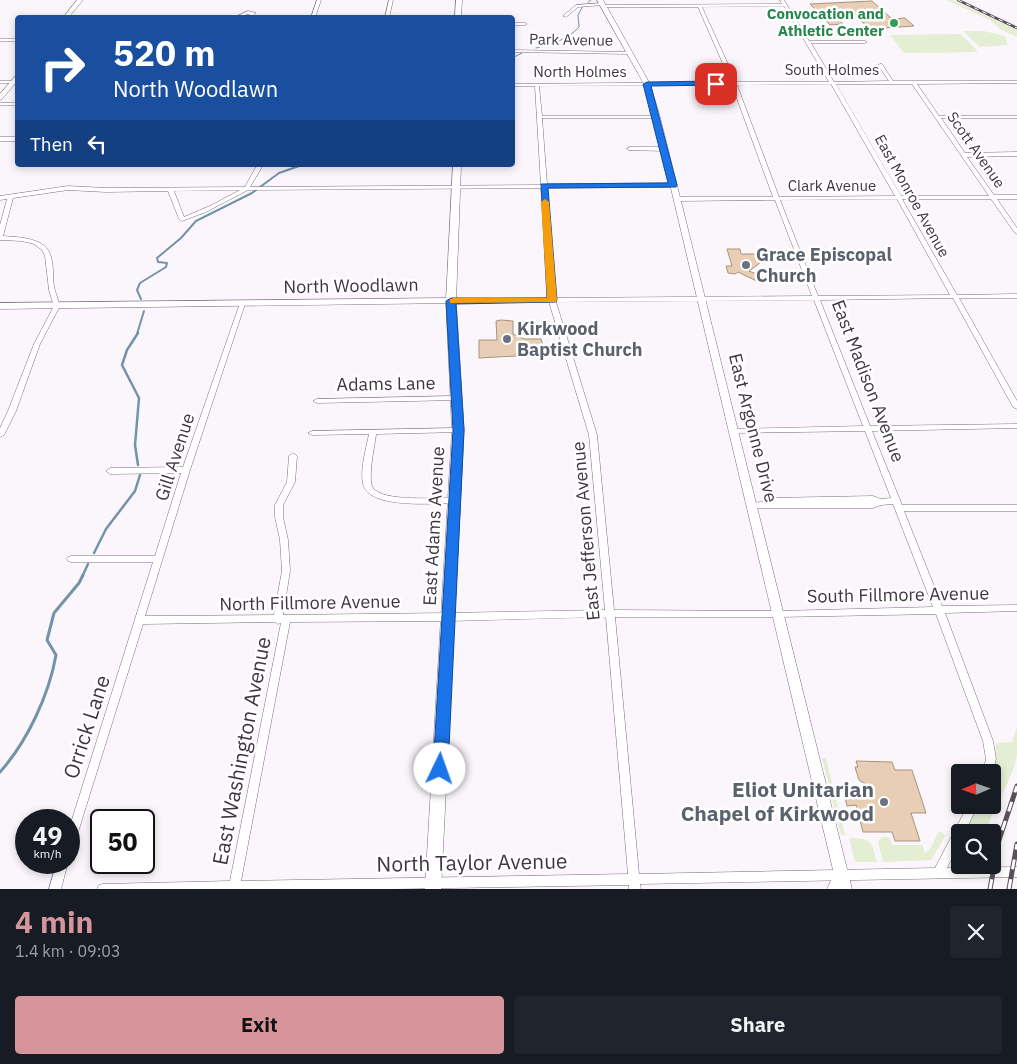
<!DOCTYPE html>
<meta charset="utf-8">
<style>
:root{--surface:#171b24;--page:#20242c;--text:#f1f3f6;--muted:#9ea1a6;--accent:#d5959a}
body{margin:0;font-family:"IBM Plex Sans",sans-serif;background:var(--page);color:var(--text);height:100vh;display:flex;flex-direction:column;font-size:19px;white-space:nowrap}
*{box-sizing:border-box;margin:0}
p{font-size:16px;color:var(--muted)}
.icon{flex:none;width:28px;height:28px;fill:none;stroke:currentColor;stroke-width:2;stroke-linecap:round;stroke-linejoin:round}
.map{position:relative;height:889px;overflow:hidden}
.sheet{display:flex;flex-direction:column;background:var(--surface);flex:1}
.sheet>*{flex:none}
.banner{position:absolute;left:15px;top:15px;width:500px;height:152px;border-radius:5px;box-shadow:0 2px 8px #0003;background:#1a4fa0;color:#fff;overflow:hidden}
.needle{width:32px;rotate:268deg}
.fabs{position:absolute;left:951px;top:764px;display:grid;gap:10px}
.fabs a{display:grid;place-items:center;width:50px;height:50px;border-radius:5px;background:var(--surface);box-shadow:0 2px 8px #0003;font-size:25px}
.speed{position:absolute;left:15px;top:809px;display:flex;gap:10px;font-size:25px;font-weight:700;text-align:center}
.speed>*{display:grid;place-content:center;width:65px;height:65px;border-radius:50%;background:var(--surface);box-shadow:0 2px 8px #0003;line-height:1}
.speed small{font-size:12px;font-weight:400}
.speed .limit{border:2px solid #111;border-radius:8px;background:#fff;color:#111}
.pin{position:absolute;display:grid;place-items:center;width:42px;height:42px;color:#fff;margin:-21px;border-radius:10px;box-shadow:0 2px 8px #0006}
.me{position:absolute;width:55px;margin:-28px;rotate:3deg;stroke-linejoin:round;filter:drop-shadow(0 0 4px #0008)}
.turn{display:flex;align-items:center;gap:18px;height:105px;padding:0 15px;font-size:22px}
.turn .icon{width:65px;height:65px;stroke-width:2.5}
.turn b{display:block;font-size:35px;line-height:42px}
.then{display:flex;align-items:center;height:48px;padding:0 15px;background:#0003;gap:10px;font-size:19px}
.round{display:grid;place-items:center;flex:none;width:52px;height:52px;border-radius:5px;background:var(--page)}
.overview{display:flex;align-items:center;justify-content:space-between;height:85px;padding:0 15px}
h1{font-size:30px;font-weight:700;line-height:38px;color:var(--accent)}
.cta{display:flex;gap:10px;margin-top:auto;padding:10px 15px}
.cta a{flex:1;height:58px;border-radius:5px;background:var(--accent);color:#111;font-size:20px;font-weight:700;line-height:58px;text-align:center}
.cta a+a{background:var(--page);color:var(--text)}
.map>svg:first-child{display:block}
</style>
<div class="map">
<svg width="1017" height="889" viewBox="0 0 1017 889">
<rect width="100%" height="100%" fill="#fbf6fc"/>
<g fill="#e3eed2">
<polygon points="946,0 953,0 1017,30 1017,37 1000,29 990,20"/>
<polygon points="963,31 984,31 1005,36 1008,45 980,47"/>
<polygon points="961,34 978,52 904,53 890,35"/>
<path d="M1017,727C1017,736 1017,746 1017,755C1012,782 993,806 986,832H965L978,805H992C993,784 995,764 996,743L1012,742Z"/>
<polygon points="822,758 826,758 845,835 841,835"/>
<polygon points="939,831 946,835 931,860 883,862 878,842 882,837 889,837 892,845 922,845 925,853 930,849"/>
<path d="M849,838C872,838 871,841 877,862H855Z"/>
</g>
<g fill="none" stroke-linecap="round" stroke-linejoin="round">
<g stroke="#7493a8" stroke-width="1">
<polyline points="588,2 591,0"/>
<path d="M536,48C552,44 567,40 579,27L578,15L583,6"/>
<polyline points="512,58 522,53"/>
</g>
<g stroke="#7493a8" stroke-width="2">
<polyline points="141,299 137,290 140,283 166,267 167,263 158,262 157,258 181,238 196,221 252,193 279,173 302,165"/>
<polyline points="137,334 144,311"/>
</g>
<g stroke="#7493a8" stroke-width="2.5">
<polyline points="138,465 135,445 139,398 122,365 127,350 138,333"/>
<polyline points="94,553 106,529 135,491 140,475"/>
<polyline points="82,577 88,564"/>
</g>
<path stroke="#7493a8" stroke-width="3" d="M0,772C27,742 49,695 56,655L47,640L54,613L79,583L83,575"/>
</g>
<g fill="#e7ceb5" stroke="#aa937b">
<polygon points="872,1 892,19 905,18 914,26 869,29 855,14 849,11 831,11 843,24 830,25 810,4"/>
<polygon points="727,249 740,249 741,254 762,254 764,260 749,271 769,279 763,284 738,272 735,274 728,273 726,266 732,266"/>
<polygon points="501,320 513,321 513,334 524,339 541,339 545,351 542,352 516,353 516,356 479,358 479,340 497,340 496,321"/>
<polygon points="856,761 892,762 895,770 912,770 926,813 911,813 920,841 895,841 892,832 863,832 856,805 847,806 845,797 855,797 857,793 870,787 859,780 855,767 858,767"/>
</g>
<g fill="none" stroke-linecap="round" stroke-linejoin="round">
<g stroke="#7e6b83" stroke-width="1">
<g id="minor">
<polygon points="317,0 321,0 315,18 311,18"/>
<polygon points="389,0 393,0 389,18 385,18"/>
<path d="M780,0H784L809,41H865L867,42L865,43H811L834,82L889,81L878,65L880,64H882L893,81H1017V83L917,84L939,116H1017V118H941L965,153L1017,152V156L967,157L994,195H1017V199H997L1017,228V234L1015,233L991,199H902L957,295L1017,294V298H959L1017,401V409L1013,407L953,298L820,300L870,426L1017,424V428L872,431L902,505H1017V511H904L942,606L1017,605V611L945,613L993,741L996,759L992,773L983,772L986,759L983,741L936,614L779,617H615L639,874L935,868L968,805H978L965,832H960V842L947,868L1017,867V877L640,884L641,889H629V885L392,889H97L99,885L103,884L230,881L281,623L278,624L275,622L143,624L74,845L73,849L69,850V829L153,562H71L68,561L67,559L68,557L71,556H155L181,473L110,474L106,471L110,468L183,467L240,303L242,302L245,304L190,470L145,616L274,615L282,571L280,540L275,517V505L287,482L289,456L293,453L297,456L295,482L283,505V517L288,540L290,571L283,615L449,613L605,610L589,435L549,302L451,303L448,301L451,299L549,298L541,188L248,190L206,212L182,221L179,219L168,191L106,192L68,190L13,198L3,236C14,237 27,237 38,242C56,249 52,272 54,287C56,294 58,300 60,306L40,344L16,411L4,435L0,437V428L8,411L34,344L54,306L49,290L45,256L42,250L34,244L22,241L0,240V225L7,199L0,200V196L68,186L106,188L245,187L257,165H263L250,187L541,185L535,86H512V84L731,82L698,7H604L602,6L603,5L782,4ZM784,6L829,82H736L702,7ZM831,84L895,196L779,197L737,85ZM836,84H912L989,196H901ZM732,85L773,197H677L674,199L677,201L775,200L812,296L555,298L547,188L673,187L676,185L673,183L547,184L542,118H657L659,117L657,116H542L539,86ZM240,190L212,205L184,217L174,191ZM897,199L950,295L818,296L780,200ZM814,300L863,426L735,429L731,431L735,433L865,431L891,498L881,499L873,496L771,498L762,502L750,503L749,505L750,507L753,508H873L881,505L893,504L933,607L779,611L614,610L597,435L556,302ZM606,617L628,874L241,881L290,622L449,621Z"/>
<polygon points="602,3 604,4 603,5 578,7 566,17 563,16 576,5"/>
<path d="M248,11L256,13L250,18H244L250,14C244,14 240,18 233,18Z"/>
<polygon points="130,17 142,18 128,18"/>
<polygon points="512,23 525,23 527,24 525,25 512,25"/>
<rect x="0" y="39" width="18" height="2"/>
<polygon points="512,50 628,52 630,53 628,54 512,52"/>
<polygon points="0,81 11,81 13,82 11,83 0,83"/>
<rect x="0" y="103" width="18" height="2"/>
<rect x="0" y="137" width="18" height="4"/>
<polygon points="630,147 665,147 668,149 665,151 628,150 627,149"/>
<polygon points="456,396 460,398 459,400 317,403 313,401 317,399"/>
<path d="M458,428L462,430L461,432L376,434C375,445 367,479 373,488C382,502 440,498 456,497L459,498L460,500L459,502L456,503C436,503 369,510 363,484C360,468 366,450 369,434L312,435L308,433L312,431Z"/>
<polygon points="57,862 68,862 61,889 49,889"/>
</g>
</g>
<g stroke="#7e6b83" stroke-width="1">
<g id="tertiary">
<polygon points="77,0 83,0 68,18 63,18"/>
<polygon points="597,0 603,0 650,84 660,117 852,889 827,889 834,874 654,117 644,84"/>
<polygon points="18,73 18,80 2,99 0,100 0,94"/>
<polygon points="451,298 454,299 454,303 0,309 0,303"/>
</g>
</g>
<g stroke="#7e6b83" stroke-width="1">
<g id="secondary">
<polygon points="456,0 462,0 461,18 455,18"/>
<polygon points="453,165 461,165 456,301 464,430 441,889 425,889 452,430 446,301"/>
</g>
</g>
<use href="#minor" fill="#fff" fill-rule="evenodd"/>
<use href="#tertiary" fill="#fff" fill-rule="evenodd"/>
<use href="#secondary" fill="#fff" fill-rule="evenodd"/>
<g stroke="#59505b" stroke-width="2.5">
<polyline id="rail-far1" points="958,0 1017,28"/>
</g>
<g stroke="#59505b" stroke-width="5">
<g id="rail">
<polyline points="990,889 999,840 1017,786"/>
<polyline points="1009,889 1017,844"/>
</g>
</g>
<use href="#rail-far1" stroke="#fff" stroke-width="1" stroke-dasharray="4.5" stroke-linecap="butt"/>
<use href="#rail" stroke="#fff" stroke-width="3" stroke-dasharray="10" stroke-linecap="butt"/>
</g>
<polygon fill="#1a73e8" stroke="#114b97" points="716,81 719,82 719,85 651,86 677,185 676,187 548,188 557,300 556,302 456,304 464,430 448,769 446,774 440,776 435,774 433,769 453,430 446,301 451,298 547,298 541,184 668,183 643,84 647,82"/>
<polygon fill="#f59e0b" points="545,199 549,202 557,300 556,302 450,303 450,299 454,298 547,298 541,202"/>
<circle fill="#2e9e5b" stroke="#fff" stroke-width="2" cx="894" cy="23" r="5"/>
<g fill="#6b7280" stroke="#fff" stroke-width="2">
<circle cx="746" cy="265" r="5"/>
<circle cx="507" cy="339" r="5"/>
<circle cx="884" cy="802" r="5"/>
</g>
<g text-anchor="middle" stroke-width="5" stroke-linejoin="round" paint-order="stroke">
<g font-size="15" font-weight="bold" fill="#27864d" stroke="#fff" text-anchor="end">
<text x="884" y="19">Convocation and<tspan x="884" dy="17">Athletic Center</tspan></text>
</g>
<g font-size="15" fill="#3f3641" stroke="#fff">
<text transform="translate(571 40) rotate(1)" y="5">Park Avenue</text>
<text x="832" y="75">South Holmes</text>
<text x="580" y="77">North Holmes</text>
<text transform="translate(976 150) rotate(55)" y="5">Scott Avenue</text>
<text x="832" y="191">Clark Avenue</text>
<text transform="translate(912 196) rotate(61)" y="5">East Monroe Avenue</text>
</g>
<g font-size="18" font-weight="bold" fill="#5b616d" stroke="#fff" text-anchor="start">
<text x="756" y="261">Grace Episcopal<tspan x="756" dy="21">Church</tspan></text>
<text x="517" y="335">Kirkwood<tspan x="517" dy="21">Baptist Church</tspan></text>
</g>
<g font-size="18" fill="#3f3641" stroke="#fff">
<text transform="translate(351 286) rotate(-1)" y="6">North Woodlawn</text>
<text transform="translate(868 381) rotate(69)" y="6">East Madison Avenue</text>
<text transform="translate(386 384) rotate(-1)" y="6">Adams Lane</text>
<text transform="translate(753 428) rotate(76)" y="6">East Argonne Drive</text>
<text transform="translate(175 457) rotate(-72)" y="6">Gill Avenue</text>
<text transform="translate(434 526) rotate(-87)" y="6">East Adams Avenue</text>
<text transform="translate(586 531) rotate(-95)" y="6">East Jefferson Avenue</text>
<text transform="translate(898 595) rotate(-1)" y="6">South Fillmore Avenue</text>
<text transform="translate(310 603) rotate(-1)" y="6">North Fillmore Avenue</text>
</g>
<g font-size="21" fill="#3f3641" stroke="#fff">
<text transform="translate(87 727) rotate(-72)" y="7">Orrick Lane</text>
<text transform="translate(242 751) rotate(-79)" y="7">East Washington Avenue</text>
<text transform="translate(472 863) rotate(-1)" y="7">North Taylor Avenue</text>
</g>
<g font-size="21" font-weight="bold" fill="#5b616d" stroke="#fff" text-anchor="end">
<text x="874" y="797">Eliot Unitarian<tspan x="874" dy="24">Chapel of Kirkwood</tspan></text>
</g>
</g>
</svg>
<div class="fabs">
<a><svg class="needle" viewBox="-14 -14 28 28"><path d="M0-13l5 13h-10z" fill="#e53935"/><path d="M0 13l5-13h-10z" fill="#9ea1a6"/></svg></a>
<a><svg class="icon" aria-label="search" viewBox="0 0 24 24"><circle cx="10" cy="10" r="6"/><path d="M15 15l6 6"/></svg></a>
</div>
<div class="speed"><div>49<small>km/h</small></div><div class="limit">50</div></div>
<div class="pin" style="left:716px;top:84px;background:#d93025"><svg class="icon" aria-label="arrive" viewBox="0 0 24 24"><path d="M6 21V4h12l-3 4 3 4H6"/></svg></div>
<svg class="me" style="left:440px;top:769px" viewBox="-20 -20 40 40"><circle r="19" fill="#fff"/><path d="M0-13L10 11 0 6-10 11z" fill="#1a73e8"/></svg>
<div class="banner">
<div class="turn"><svg class="icon" aria-label="right" viewBox="0 0 24 24"><path d="M7 20v-9h11M14 6l5 5-5 5"/></svg><div><b>520 m</b>North Woodlawn</div></div>
<div class="then">Then<svg class="icon" aria-label="left" viewBox="0 0 24 24"><path d="M17 20v-9H6M10 6l-5 5 5 5"/></svg></div>
</div>
</div>
<section class="sheet">
<div class="overview"><div><h1>4 min</h1><p>1.4 km · 09:03</p></div><a class="round"><svg class="icon" aria-label="close" viewBox="0 0 24 24"><path d="M6 6l12 12M18 6L6 18"/></svg></a></div>
<div class="cta"><a>Exit</a><a>Share</a></div>
</section>
